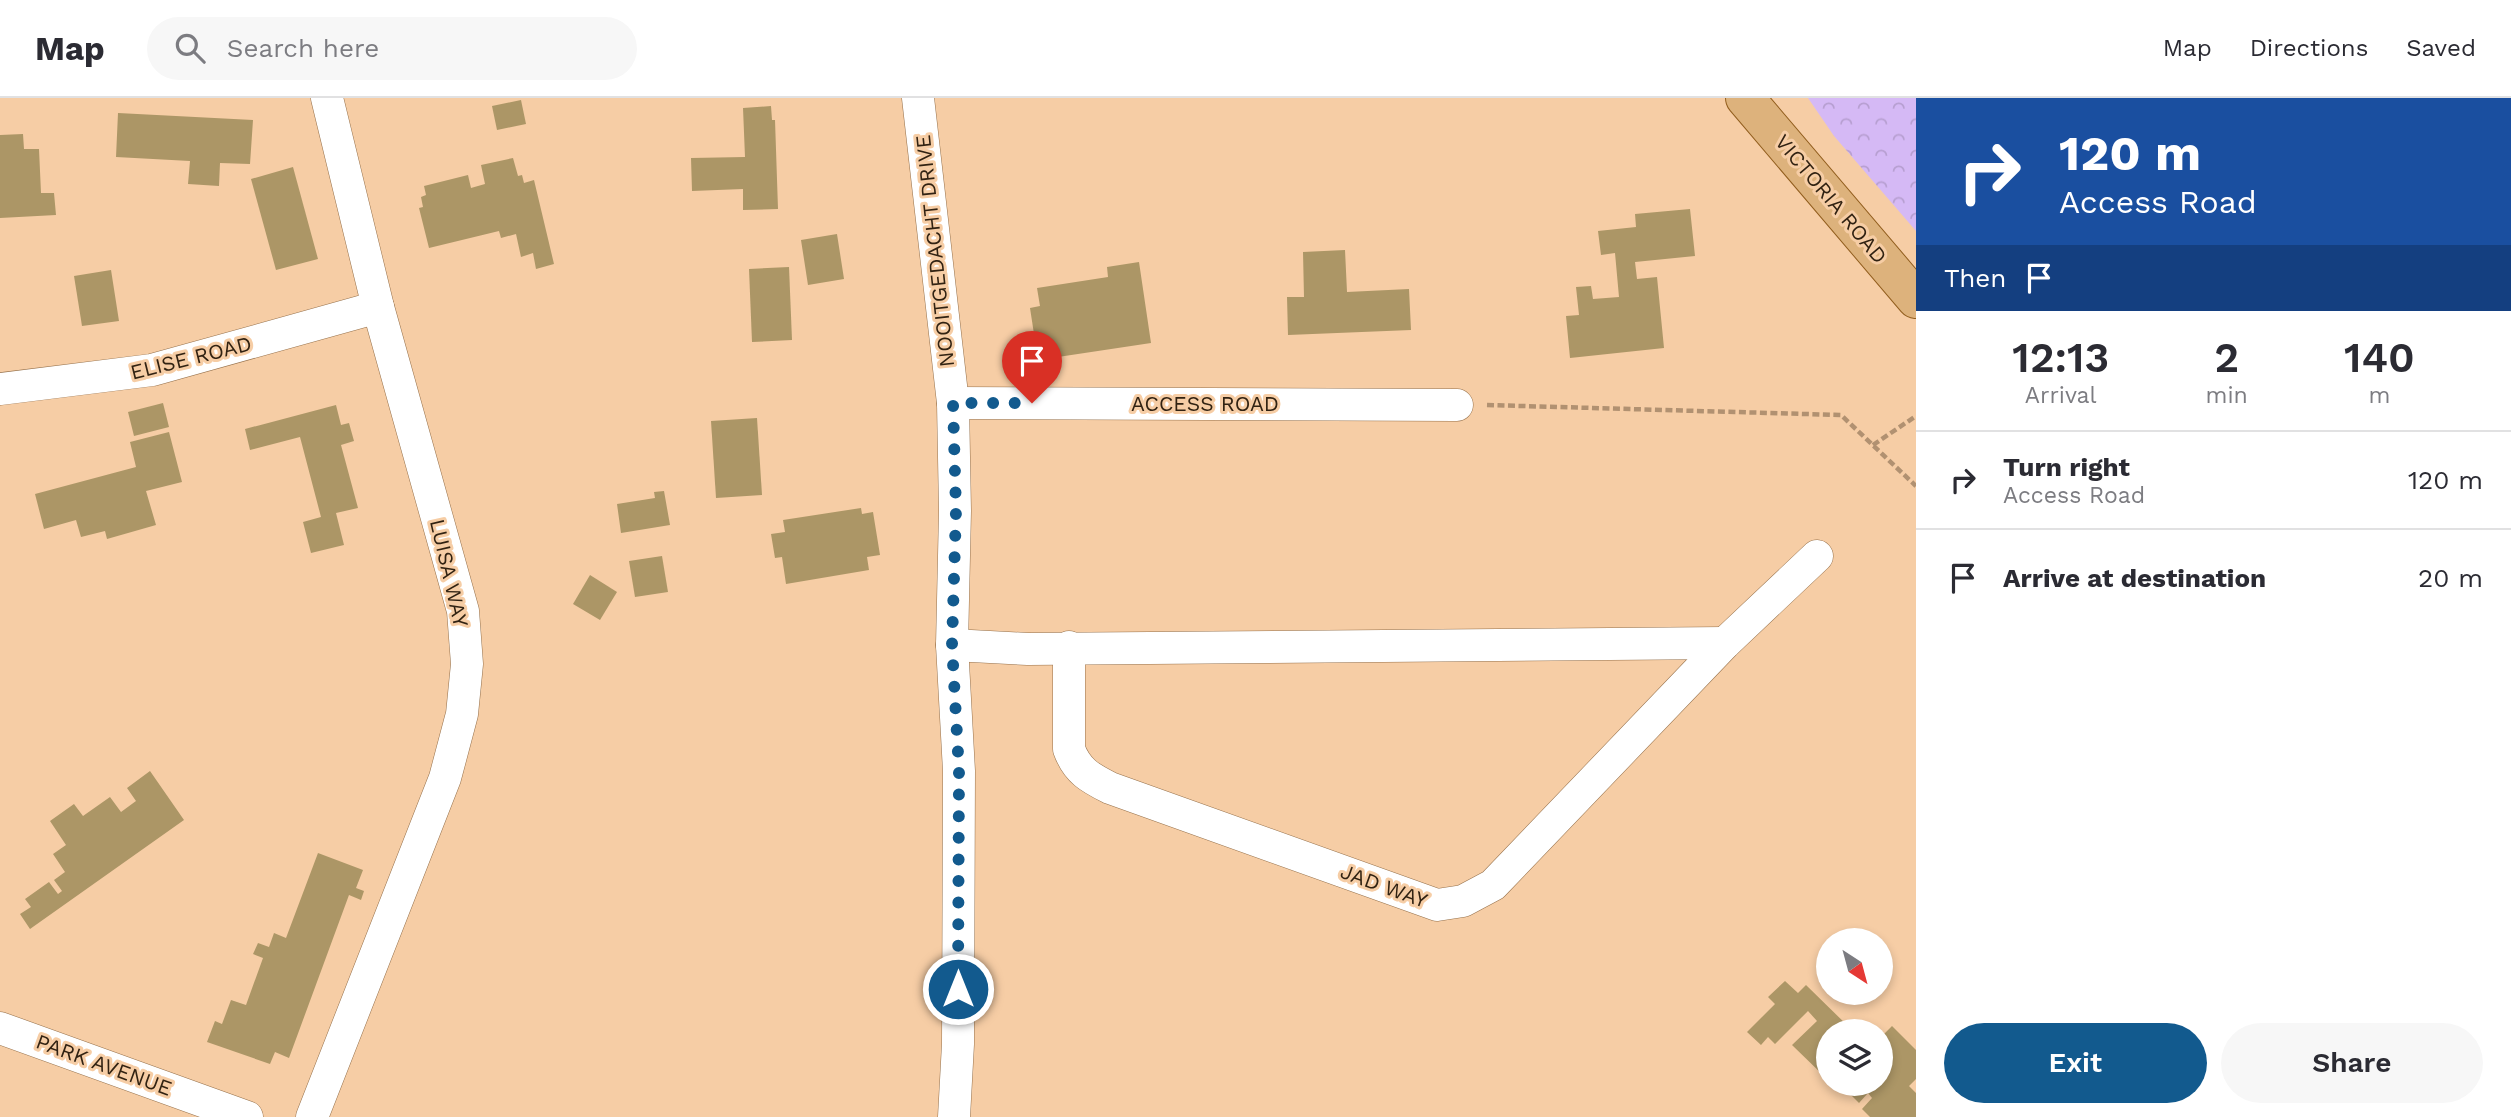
<!DOCTYPE html>
<style>
:root{--surface:#fff;--page:#f7f7f7;--text:#2b2b33;--muted:#7c7c81;--line:#e1e1e2;--accent:#125a8e}
body{margin:0;font-family:"Work Sans",sans-serif;background:var(--page);color:var(--text);height:100vh;display:flex;flex-direction:column;font-size:26px;white-space:nowrap}
*{box-sizing:border-box;margin:0}
p{font-size:23px;color:var(--muted)}
.icon{flex:none;width:38px;height:38px;fill:none;stroke:currentColor;stroke-width:2;stroke-linecap:round;stroke-linejoin:round}
.map{position:relative;flex:1;overflow:hidden}
.details{display:flex;flex-direction:column;background:var(--surface);width:595px}
.details>*{flex:none}
.top-card{background:#1a4fa0;color:#fff;overflow:hidden}
.needle{width:46px;rotate:144deg}
.buttons{position:absolute;left:1816px;top:830px;display:grid;gap:14px}
.buttons a{display:grid;place-items:center;width:77px;height:77px;border-radius:50%;background:var(--surface);box-shadow:0 4px 10px #0003;font-size:35px}
.pin{position:absolute;display:grid;place-items:center;width:60px;height:60px;color:#fff;margin:-72px -30px;border-radius:50% 50% 50% 0;rotate:-45deg;box-shadow:0 0 7px #0007}
.pin .icon{rotate:45deg}
.me{position:absolute;width:77px;margin:-38px;rotate:0deg;stroke-linejoin:round;filter:drop-shadow(0 0 5px #0008)}
.turn{display:flex;align-items:center;gap:24px;height:147px;padding:0 28px;font-size:32px}
.turn .icon{width:91px;height:91px;stroke-width:2.5}
.turn b{display:block;font-size:49px;line-height:60px}
.then{display:flex;align-items:center;height:66px;padding:0 28px;background:#0003;gap:14px;font-size:26px}
.eta{display:flex;justify-content:space-evenly;align-items:center;height:119px;text-align:center}
.eta b{font-size:42px;font-weight:600;line-height:49px}
.action{display:flex;gap:14px;margin-top:auto;padding:14px 28px}
.action a{flex:1;height:80px;border-radius:42px;background:var(--accent);color:#fff;font-size:28px;font-weight:600;line-height:80px;text-align:center}
.action a+a{background:var(--page);color:var(--text)}
ul{padding:0;list-style:none}
li{display:flex;align-items:center;gap:21px;height:98px;padding:0 28px;border-top:2px solid var(--line)}
li div{flex:1}
li b{display:block;font-size:26px}
li em{font-style:normal}
header{display:flex;align-items:center;gap:42px;box-sizing:border-box;height:98px;padding:0 35px;background:var(--surface);border-bottom:2px solid var(--line)}
header strong{font-size:33px}
nav{display:flex;gap:38px;margin-inline-start:auto;font-size:24px}
.search{width:490px;height:63px;background:var(--page);display:flex;align-items:center;gap:18px;box-sizing:border-box;padding:0 24px;border-radius:38px;color:var(--muted);font-size:26px}
main{display:flex;flex:1;min-height:0}
.map>svg:first-child{display:block}
</style>
<header>
<strong>Map</strong>
<div class="search"><svg class="icon" aria-label="search" viewBox="0 0 24 24"><circle cx="10" cy="10" r="6"/><path d="M15 15l6 6"/></svg>Search here</div>
<nav><a>Map</a><a>Directions</a><a>Saved</a></nav>
</header>
<main>
<div class="map">
<svg width="1916" height="1019" viewBox="0 0 1916 1019">
<defs>
<pattern id="forest-crowns" width="20" height="18" patternUnits="userSpaceOnUse" patternTransform="scale(1.75)"><rect width="20" height="18" fill="#d5b9f5"/><path d="M2 6a3 3 0 1 1 6 0M12 15a3 3 0 1 1 6 0" fill="none" stroke="#b79fd1"/></pattern>
</defs>
<rect width="100%" height="100%" fill="#f6cda5"/>
<polygon fill="url(#forest-crowns)" points="1808,0 1916,0 1916,133 1834,38"/>
<g fill="#ac9666">
<polygon points="521,2 526,26 497,32 492,8"/>
<polygon points="771,8 772,22 775,22 778,111 743,112 743,91 692,93 691,60 745,59 743,10"/>
<polygon points="118,15 253,22 250,66 220,65 219,88 188,86 190,63 116,59"/>
<polygon points="23,36 24,51 39,51 41,95 54,95 56,117 0,120 0,37"/>
<polygon points="513,60 518,78 522,77 524,85 534,82 554,166 536,171 533,155 521,159 516,136 501,140 499,133 429,150 419,110 423,109 421,99 426,97 424,88 468,77 471,90 485,86 481,67"/>
<polygon points="293,69 318,161 276,172 251,81"/>
<polygon points="1690,111 1695,158 1635,164 1637,181 1657,179 1664,250 1570,260 1566,218 1579,217 1576,189 1591,188 1593,201 1619,199 1615,155 1601,157 1598,133 1636,129 1635,116"/>
<polygon points="837,136 844,181 808,187 801,142"/>
<polygon points="1345,152 1347,194 1409,191 1411,232 1288,237 1287,199 1304,199 1303,154"/>
<polygon points="1139,164 1151,245 1038,262 1030,210 1040,208 1037,190 1108,179 1107,169"/>
<polygon points="789,169 792,242 752,244 749,171"/>
<polygon points="111,172 119,223 82,228 74,178"/>
<polygon points="163,305 169,329 134,338 128,314"/>
<polygon points="336,307 341,327 349,325 354,343 341,347 358,410 336,415 344,447 311,455 303,424 321,419 300,339 250,352 245,331"/>
<polygon points="757,320 762,397 716,400 711,323"/>
<polygon points="169,334 182,384 146,393 156,427 107,441 105,433 81,439 76,422 44,431 35,396 136,369 130,344"/>
<polygon points="664,393 670,427 621,435 617,406 655,400 654,394"/>
<polygon points="861,410 862,416 873,414 880,457 867,459 869,472 786,486 782,459 775,460 771,436 785,434 783,422"/>
<polygon points="662,458 668,494 635,499 629,463"/>
<polygon points="590,477 617,494 600,522 573,506"/>
<polygon points="150,673 184,722 30,831 20,816 31,809 25,801 49,784 58,796 62,793 54,782 65,774 53,756 66,747 50,723 74,706 83,718 110,699 121,714 136,703 127,690"/>
<polygon points="318,755 363,772 356,790 364,793 361,802 349,797 289,960 275,954 270,966 207,944 215,923 222,926 231,902 246,907 263,860 253,856 258,845 269,849 274,835 286,840"/>
<polygon points="1785,883 1798,895 1806,887 1853,933 1829,933 1829,977 1826,980 1792,947 1817,923 1808,913 1775,946 1768,939 1761,947 1747,934 1775,906 1768,899"/>
<polygon points="1892,928 1916,952 1916,981 1909,988 1916,995 1916,1019 1870,1019 1862,1011 1872,1000 1868,995 1859,1005 1839,985 1881,985 1881,939"/>
</g>
<g fill="none" stroke-linecap="round" stroke-linejoin="round">
<g stroke="#96714b" stroke-width="33">
<g id="street">
<polyline points="918,0 953,305 955,413 952,547 959,673 958,946 954,1019"/>
<polyline points="0,291 152,272 378,209"/>
<polyline points="953,305 1457,307"/>
<polyline points="952,547 1028,551 1725,545"/>
<path d="M1069,549V651C1077,673 1090,680 1110,690L1437,807L1463,803L1493,787L1725,545L1817,458"/>
<polyline points="0,930 247,1019"/>
<polyline points="312,1019 445,680 462,616 467,566 463,513 378,209 327,0"/>
</g>
</g>
<g stroke="#925e1e" stroke-width="40">
<polyline id="primary" points="1745,0 1916,201"/>
</g>
<g stroke="#b19171" stroke-width="4.5" stroke-dasharray="7 3.5" stroke-linecap="butt">
<polyline points="1487,307 1841,317 1916,388"/>
<polyline points="1873,347 1916,318"/>
</g>
<use href="#street" stroke="#fff" stroke-width="32"/>
<use href="#primary" stroke="#ddb27c" stroke-width="38"/>
</g>
<g fill="none" stroke-linecap="round" stroke-linejoin="round">
<polyline stroke="#125a8e" stroke-width="12" stroke-dasharray="0 21.6" points="958,891 959,673 952,547 956,412 953,305 1032,305"/>
</g>
<g text-anchor="middle" stroke-width="6" stroke-linejoin="round" paint-order="stroke">
<g font-size="21" fill="#312212" stroke="#f6cda5">
<text transform="translate(1831 101) rotate(50)" y="7">VICTORIA ROAD</text>
<text transform="translate(935 153) rotate(-96)" y="7">NOOITGEDACHT DRIVE</text>
<text transform="translate(191 260) rotate(-14)" y="7">ELISE ROAD</text>
<text x="1205" y="313">ACCESS ROAD</text>
<text transform="translate(449 475) rotate(77)" y="7">LUISA WAY</text>
<text transform="translate(1384 788) rotate(20)" y="7">JAD WAY</text>
<text transform="translate(104 967) rotate(20)" y="7">PARK AVENUE</text>
</g>
</g>
</svg>
<div class="buttons">
<a><svg class="needle" viewBox="-14 -14 28 28"><path d="M0-13l5 13h-10z" fill="#e53935"/><path d="M0 13l5-13h-10z" fill="#7c7c81"/></svg></a>
<a><svg class="icon" aria-label="layers" viewBox="0 0 24 24"><path d="M12 4l9 5-9 5-9-5zM3 14l9 5 9-5"/></svg></a>
</div>
<div class="pin" style="left:1032px;top:305px;background:#d93025"><svg class="icon" aria-label="arrive" viewBox="0 0 24 24"><path d="M6 21V4h12l-3 4 3 4H6"/></svg></div>
<svg class="me" style="left:958px;top:891px" viewBox="-20 -20 40 40"><circle r="17" fill="#125a8e" stroke="#fff" stroke-width="3"/><path d="M0-11L8 9 0 5-8 9z" fill="#fff"/></svg>
</div>
<section class="details">
<div class="top-card">
<div class="turn"><svg class="icon" aria-label="right" viewBox="0 0 24 24"><path d="M7 20v-9h11M14 6l5 5-5 5"/></svg><div><b>120 m</b>Access Road</div></div>
<div class="then">Then<svg class="icon" aria-label="arrive" viewBox="0 0 24 24"><path d="M6 21V4h12l-3 4 3 4H6"/></svg></div>
</div>
<div class="eta">
<div><b>12:13</b><p>Arrival</p></div>
<div><b>2</b><p>min</p></div>
<div><b>140</b><p>m</p></div>
</div>
<ul>
<li><svg class="icon" aria-label="right" viewBox="0 0 24 24"><path d="M7 20v-9h11M14 6l5 5-5 5"/></svg><div><b>Turn right</b><p>Access Road</p></div><em>120 m</em></li>
<li><svg class="icon" aria-label="arrive" viewBox="0 0 24 24"><path d="M6 21V4h12l-3 4 3 4H6"/></svg><div><b>Arrive at destination</b></div><em>20 m</em></li>
</ul>
<div class="action"><a>Exit</a><a>Share</a></div>
</section>
</main>
